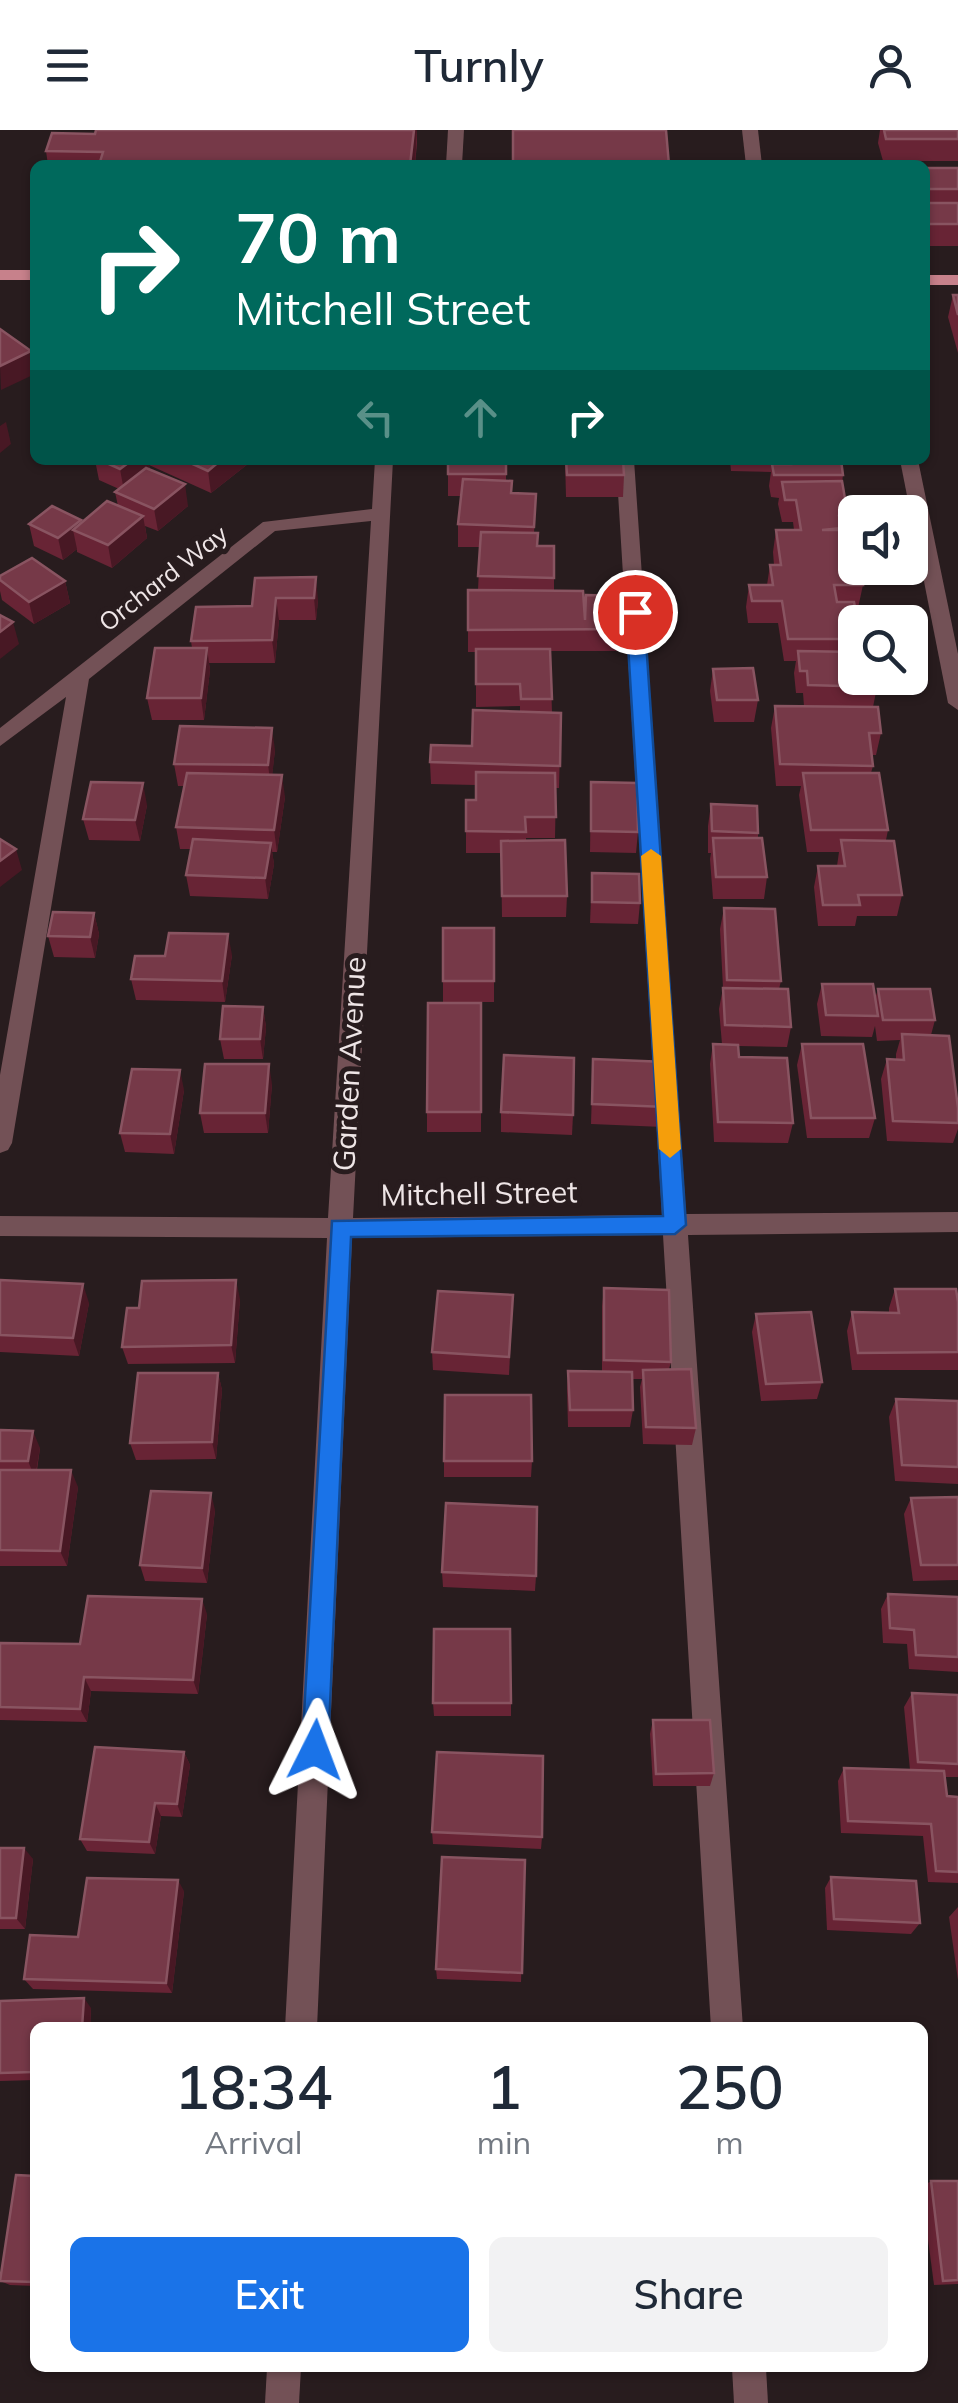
<!DOCTYPE html>
<style>
:root{--surface:#fff;--page:#f2f2f3;--text:#1f2937;--muted:#747a83;--accent:#1a73e8}
body{margin:0;font-family:Mulish,sans-serif;background:var(--page);color:var(--text);height:100vh;display:flex;flex-direction:column;font-size:38px;white-space:nowrap}
*{box-sizing:border-box;margin:0}
p{font-size:32px;color:var(--muted)}
.icon{flex:none;width:55px;height:55px;fill:none;stroke:currentColor;stroke-width:2;stroke-linecap:round;stroke-linejoin:round}
.map{position:relative;flex:1;overflow:hidden}
.sheet{position:absolute;left:30px;top:1892px;width:898px;height:350px;display:flex;flex-direction:column;background:var(--surface);border-radius:15px;box-shadow:0 2px 8px #0004}
.sheet>*{flex:none}
.top-card{position:absolute;left:30px;top:30px;width:900px;height:305px;border-radius:15px;box-shadow:0 2px 8px #0004;background:#00695c;color:#fff;overflow:hidden}
.buttons{position:absolute;left:838px;top:365px;display:grid;gap:20px}
.buttons a{display:grid;place-items:center;width:90px;height:90px;border-radius:15px;background:var(--surface);box-shadow:0 2px 8px #0004;font-size:50px}
.pin{position:absolute;display:grid;place-items:center;width:85px;height:85px;color:#fff;margin:-42px;border:5px solid #fff;border-radius:50%;box-shadow:0 2px 10px #0007}
.me{position:absolute;width:110px;margin:-55px;rotate:3deg;stroke-linejoin:round;filter:drop-shadow(0 0 8px #0008)}
.turn{display:flex;align-items:center;gap:35px;height:210px;padding:0 40px;font-size:45px}
.turn .icon{width:130px;height:130px;stroke-width:2.5}
.turn b{display:block;font-size:70px;line-height:85px}
.lanes{display:flex;align-items:center;height:95px;padding:0 40px;background:#0003;justify-content:center;gap:50px;direction:ltr}
.lanes .off{opacity:.35}
.eta{display:flex;justify-content:space-evenly;align-items:center;height:170px;text-align:center}
.eta b{font-size:60px;font-weight:600;line-height:70px}
.action{display:flex;gap:20px;margin-top:auto;padding:20px 40px}
.action a{flex:1;height:115px;border-radius:15px;background:var(--accent);color:#fff;font-size:40px;font-weight:600;line-height:115px;text-align:center}
.action a+a{background:var(--page);color:var(--text)}
header{display:flex;justify-content:space-between;align-items:center;height:130px;padding:0 40px;background:var(--surface);font-size:45px;font-weight:600}
.map>svg:first-child{display:block}
</style>
<header><svg class="icon" aria-label="menu" viewBox="0 0 24 24"><path d="M4 6h16M4 12h16M4 18h16"/></svg>Turnly<svg class="icon" aria-label="person" viewBox="0 0 24 24"><circle cx="12" cy="8" r="4"/><path d="M4 21q1-7 8-7t8 7"/></svg></header>
<div class="map">
<svg width="958" height="2273" viewBox="0 0 958 2273">
<rect width="100%" height="100%" fill="#281c1e"/>
<g fill="none" stroke-linecap="round" stroke-linejoin="round">
<g fill="#735156" fill-rule="evenodd">
<polygon points="448,0 464,0 462,35 446,35"/>
<polygon points="742,0 758,0 762,35 746,35"/>
<polygon points="375,330 393,330 353,1088 662,1085 616,330 634,330 686,1084 958,1082 958,1102 688,1105 743,1898 711,1898 663,1105 352,1108 317,1898 285,1898 327,1108 0,1106 0,1086 328,1088 371,391 275,401 89,549 12,1013 8,1020 0,1023 0,945 66,567 0,616 0,598 263,392 372,379"/>
<polygon points="900,330 918,330 958,524 958,580 948,573"/>
<polygon points="267,2238 301,2238 299,2273 265,2273"/>
<polygon points="732,2238 766,2238 768,2273 734,2273"/>
</g>
<g fill="#c7818b" fill-rule="evenodd">
<rect x="0" y="140" width="35" height="10"/>
<rect x="925" y="145" width="33" height="10"/>
</g>
</g>
<g fill="#682435">
<polygon points="96,0 417,0 417,13 415,35 48,35 46,21 95,4"/>
<polygon points="880,0 958,0 958,31 883,31 878,13"/>
<rect x="925" y="38" width="33" height="78"/>
<polygon points="953,165 958,165 958,223 948,187"/>
<polygon points="95,330 253,330 211,363 149,335 150,339 188,376 158,401 145,396 147,408 112,438 77,422 77,419 63,430 34,416 29,394 82,392 118,376 115,362 119,359 99,350"/>
<polygon points="448,330 506,330 506,350 512,363 536,364 534,403 537,416 554,416 554,460 585,484 633,499 631,521 550,521 552,582 561,583 559,658 556,658 555,708 526,708 526,710 567,766 566,787 502,787 501,723 466,723 466,670 476,670 476,655 431,654 430,632 472,616 520,581 520,576 476,577 476,522 468,522 468,460 478,460 480,417 458,417 458,394 461,366 448,366"/>
<polygon points="565,330 623,330 624,345 623,367 566,367"/>
<polygon points="730,330 783,330 784,334 783,330 841,330 843,345 842,353 848,386 845,400 863,455 858,478 855,478 855,548 877,557 873,577 881,603 876,625 872,625 873,636 871,643 888,700 886,710 902,765 897,786 857,786 855,796 818,796 814,757 818,736 837,736 839,722 807,722 799,665 801,656 776,656 771,598 775,576 804,576 803,563 796,563 794,543 796,531 784,531 778,493 748,493 746,477 749,455 767,455 770,435 774,435 773,422 776,400 794,400 793,392 782,392 778,374 779,368 771,367 769,356 771,342 731,341"/>
<polygon points="0,446 65,451 70,473 34,494 2,470 0,461"/>
<polygon points="255,448 318,470 316,490 279,490 275,533 209,533 210,540 204,590 152,590 147,568 192,518 191,511 252,476"/>
<polygon points="713,539 758,570 754,592 714,592 710,561"/>
<polygon points="275,620 272,645 285,667 277,722 272,722 274,734 268,769 190,766 186,745 191,719 180,719 176,697 184,656 178,656 174,634"/>
<polygon points="591,652 638,702 636,723 590,722"/>
<polygon points="711,674 758,703 758,708 767,747 764,769 713,769 710,729 711,723 708,723 708,696"/>
<polygon points="147,675 140,711 89,710 83,689"/>
<polygon points="592,743 640,773 638,794 590,793"/>
<polygon points="724,778 781,851 779,859 791,897 787,917 739,916 739,927 793,993 788,1013 714,1012 710,934 713,914 722,914 719,879 723,858 720,799"/>
<polygon points="94,783 99,804 95,828 54,827 48,806"/>
<rect x="443" y="798" width="51" height="74"/>
<polygon points="232,825 225,872 136,870 131,849 165,826"/>
<polygon points="822,854 875,869 878,859 935,890 931,905 958,978 958,999 953,1013 887,1011 881,949 887,929 896,929 896,924 900,910 877,911 875,896 872,907 821,906 817,874"/>
<polygon points="481,873 481,1002 427,1002 427,982"/>
<polygon points="263,877 266,897 263,929 224,929 220,909"/>
<polygon points="802,914 875,988 869,1008 807,1008 797,935"/>
<polygon points="593,929 666,977 663,997 591,994"/>
<polygon points="272,954 268,1003 204,1003 200,983"/>
<polygon points="184,960 174,1024 125,1022 120,1003"/>
<polygon points="501,982 573,985 572,1005 501,1002"/>
<polygon points="0,1150 89,1173 79,1226 0,1222"/>
<polygon points="604,1158 671,1232 669,1239 696,1298 692,1315 643,1314 640,1257 642,1249 632,1249 633,1280 630,1297 568,1297 567,1259 568,1241 602,1242 602,1176"/>
<polygon points="895,1159 958,1172 958,1240 852,1240 847,1201 852,1182 889,1182 889,1178"/>
<polygon points="513,1165 509,1245 433,1240 432,1222"/>
<polygon points="240,1169 235,1233 128,1234 122,1217 139,1178"/>
<polygon points="756,1184 822,1252 817,1269 761,1271 752,1202"/>
<polygon points="218,1243 222,1260 216,1329 136,1330 130,1313"/>
<polygon points="896,1269 958,1271 958,1354 895,1351 889,1287"/>
<polygon points="0,1300 40,1318 37,1340 78,1357 67,1436 0,1436"/>
<polygon points="444,1331 532,1331 531,1347 444,1347"/>
<polygon points="958,1367 958,1450 913,1451 904,1384 911,1368"/>
<polygon points="215,1380 207,1453 145,1451 140,1435"/>
<polygon points="442,1442 536,1446 535,1461 443,1457"/>
<polygon points="888,1464 958,1467 958,1542 909,1539 907,1514 883,1513 881,1479"/>
<polygon points="207,1484 198,1564 91,1561 87,1592 0,1590 0,1513 80,1514"/>
<polygon points="912,1563 958,1565 958,1647 945,1647 947,1666 958,1667 958,1753 928,1752 923,1706 841,1703 838,1651 844,1638 910,1640 904,1577"/>
<polygon points="433,1573 511,1573 511,1586 434,1586"/>
<polygon points="653,1590 714,1643 710,1656 653,1656 650,1604"/>
<polygon points="184,1622 190,1635 182,1687 161,1686 155,1724 87,1721 80,1709"/>
<polygon points="432,1702 542,1707 541,1719 433,1714"/>
<polygon points="0,1718 33,1729 25,1799 0,1799"/>
<polygon points="525,1730 521,1852 437,1849 436,1839"/>
<polygon points="831,1747 920,1793 911,1804 827,1800 825,1758"/>
<polygon points="184,1761 172,1863 33,1859 24,1849 78,1807"/>
<polygon points="958,1777 958,1850 949,1787"/>
<polygon points="0,1871 91,1878 90,1898 35,1898 35,1950 0,1951"/>
<polygon points="35,2046 35,2156 10,2155 0,2151"/>
<polygon points="931,2051 958,2051 958,2154 934,2155 922,2064 922,2057"/>
</g>
<g fill="#481824">
<polygon points="414,0 417,0 415,35 410,35"/>
<polygon points="31,221 35,244 1,260 0,236"/>
<polygon points="6,292 11,314 0,323 0,296"/>
<polygon points="132,330 148,330 150,342 124,361 120,339"/>
<polygon points="221,330 253,330 211,363 208,341"/>
<polygon points="185,354 188,376 158,401 154,379"/>
<polygon points="143,386 147,408 112,438 108,415"/>
<polygon points="81,390 84,405 73,400 77,419 63,430 58,408"/>
<polygon points="316,447 318,470 316,490 314,468"/>
<polygon points="65,451 70,473 34,494 29,472"/>
<polygon points="276,468 279,490 275,533 272,510"/>
<polygon points="13,492 19,514 0,529 0,502"/>
<polygon points="207,518 210,540 204,590 201,568"/>
<polygon points="272,598 275,620 271,657 268,635"/>
<polygon points="282,645 285,667 277,722 274,700"/>
<polygon points="143,653 147,675 140,711 135,690"/>
<polygon points="271,713 274,734 268,769 265,748"/>
<polygon points="16,719 22,740 0,757 0,731"/>
<polygon points="94,783 99,804 95,828 90,807"/>
<polygon points="228,804 232,825 225,872 222,851"/>
<polygon points="263,877 266,897 263,929 260,909"/>
<polygon points="269,934 272,954 268,1003 265,983"/>
<polygon points="180,940 184,960 174,1024 170,1004"/>
<polygon points="236,1150 240,1169 235,1233 231,1215"/>
<polygon points="83,1154 89,1173 79,1226 73,1208"/>
<polygon points="218,1243 222,1260 216,1329 212,1312"/>
<polygon points="33,1301 40,1318 35,1348 28,1331"/>
<polygon points="71,1340 78,1357 67,1436 60,1421"/>
<polygon points="211,1363 215,1380 207,1453 202,1438"/>
<polygon points="202,1469 207,1484 198,1564 193,1550"/>
<polygon points="84,1547 91,1561 87,1592 80,1579"/>
<polygon points="184,1622 190,1635 182,1687 177,1674"/>
<polygon points="155,1673 161,1686 155,1724 149,1712"/>
<polygon points="24,1718 33,1729 25,1799 16,1788"/>
<polygon points="178,1750 184,1761 172,1863 166,1853"/>
<polygon points="84,1868 91,1878 90,1898 82,1898"/>
</g>
<g fill="#763948" stroke="#895461" stroke-width="2.5">
<polygon points="96,0 414,0 410,35 99,35 103,22 46,21 52,3 95,4"/>
<polygon points="513,0 666,0 669,35 488,35 488,32 513,32"/>
<polygon points="884,0 958,0 958,9 886,9"/>
<rect x="925" y="38" width="33" height="21"/>
<rect x="925" y="73" width="33" height="21"/>
<polygon points="953,165 958,165 958,185"/>
<polygon points="0,199 31,221 0,236"/>
<polygon points="100,330 132,330 120,339"/>
<polygon points="184,330 221,330 208,341"/>
<rect x="448" y="330" width="58" height="14"/>
<polygon points="566,330 623,330 624,345 567,345"/>
<polygon points="790,330 841,330 843,345 774,345 772,334 791,334"/>
<polygon points="146,338 185,354 154,379 115,362"/>
<polygon points="463,349 512,351 511,363 536,364 534,397 458,394"/>
<polygon points="842,351 848,386 839,386 842,398 822,400 853,400 855,413 855,438 860,438 863,455 834,455 837,472 854,472 858,492 855,492 855,509 788,509 782,471 752,471 749,455 773,455 770,435 781,435 776,400 801,400 796,370 785,370 782,352"/>
<polygon points="107,371 143,386 108,415 73,400"/>
<polygon points="52,376 81,390 58,408 29,394"/>
<polygon points="481,402 538,403 537,416 554,416 554,448 478,446"/>
<polygon points="32,428 65,451 29,472 0,450 0,446"/>
<polygon points="316,447 314,468 276,468 272,510 191,511 196,477 252,476 255,448"/>
<polygon points="468,460 583,461 585,490 586,465 633,466 633,499 468,500"/>
<polygon points="0,485 13,492 0,502"/>
<polygon points="155,518 207,518 201,568 147,568"/>
<polygon points="476,519 550,519 552,569 521,569 520,554 476,554"/>
<polygon points="798,521 855,522 855,548 876,548 877,557 808,555 807,541 800,541"/>
<polygon points="753,538 758,570 717,570 713,539"/>
<polygon points="775,576 878,577 881,603 869,603 873,636 780,634"/>
<polygon points="473,580 561,583 560,636 430,632 431,615 472,616"/>
<polygon points="180,596 272,598 268,635 174,634"/>
<polygon points="476,642 555,643 556,687 525,687 526,702 466,701 466,670 476,670"/>
<polygon points="187,643 282,645 274,700 176,697"/>
<polygon points="803,643 879,643 888,700 811,700"/>
<polygon points="91,652 143,653 135,690 83,689"/>
<polygon points="591,652 637,653 638,702 591,701"/>
<polygon points="711,674 757,676 758,703 712,701"/>
<polygon points="713,708 762,708 767,747 716,747"/>
<polygon points="0,709 16,719 0,731"/>
<polygon points="193,709 271,713 265,748 186,745"/>
<polygon points="565,710 567,766 502,766 501,711"/>
<polygon points="841,710 894,711 902,765 858,765 860,775 823,775 818,736 845,736"/>
<polygon points="592,743 639,744 640,773 592,772"/>
<polygon points="724,778 775,779 781,851 727,850"/>
<polygon points="53,782 94,783 90,807 48,806"/>
<rect x="443" y="798" width="51" height="53"/>
<polygon points="169,803 228,804 222,851 131,849 135,826 165,826"/>
<polygon points="822,854 873,854 878,886 826,885"/>
<polygon points="723,858 788,859 791,897 725,895"/>
<polygon points="878,859 930,859 935,890 883,890"/>
<polygon points="428,873 481,873 481,982 427,982"/>
<polygon points="223,876 263,877 260,909 220,909"/>
<polygon points="902,904 949,906 958,978 958,993 893,991 887,929 904,930"/>
<polygon points="713,914 738,915 739,927 787,928 793,993 718,992"/>
<polygon points="802,914 863,914 875,988 811,988"/>
<polygon points="504,925 574,928 573,985 501,982"/>
<polygon points="593,929 666,932 666,977 592,974"/>
<polygon points="205,934 269,934 265,983 200,983"/>
<polygon points="132,939 180,940 170,1004 120,1003"/>
<polygon points="0,1150 83,1154 73,1208 0,1205"/>
<polygon points="236,1150 231,1215 122,1217 127,1178 139,1178 142,1151"/>
<polygon points="604,1158 669,1160 671,1232 604,1230"/>
<polygon points="895,1159 956,1159 958,1172 958,1222 858,1223 852,1182 899,1183"/>
<polygon points="438,1161 513,1165 509,1227 432,1222"/>
<polygon points="811,1182 822,1252 766,1254 756,1184"/>
<polygon points="691,1239 696,1298 646,1297 643,1240"/>
<polygon points="568,1241 632,1242 633,1280 570,1280"/>
<polygon points="138,1243 218,1243 212,1312 130,1313"/>
<polygon points="445,1265 531,1265 532,1331 444,1331"/>
<polygon points="896,1269 958,1271 958,1337 902,1335"/>
<polygon points="0,1300 33,1301 28,1331 0,1331"/>
<polygon points="0,1340 71,1340 60,1421 0,1420"/>
<polygon points="151,1361 211,1363 202,1438 140,1435"/>
<polygon points="958,1367 958,1435 921,1435 911,1368"/>
<polygon points="446,1373 537,1377 536,1446 442,1442"/>
<polygon points="888,1464 958,1467 958,1527 916,1525 914,1500 890,1498"/>
<polygon points="88,1466 202,1469 193,1550 84,1547 80,1579 0,1577 0,1513 80,1514"/>
<polygon points="434,1499 510,1499 511,1573 433,1573"/>
<polygon points="912,1563 958,1565 958,1634 918,1632"/>
<polygon points="653,1590 710,1590 714,1643 656,1644"/>
<polygon points="95,1617 184,1622 177,1674 155,1673 149,1712 80,1709"/>
<polygon points="437,1622 543,1626 542,1707 432,1702"/>
<polygon points="844,1638 944,1641 947,1666 958,1667 958,1742 936,1741 931,1694 848,1691"/>
<polygon points="0,1718 24,1718 16,1788 0,1788"/>
<polygon points="442,1727 525,1730 522,1843 436,1839"/>
<polygon points="831,1747 916,1751 920,1793 834,1789"/>
<polygon points="87,1748 178,1750 166,1853 24,1849 30,1805 78,1807"/>
<polygon points="84,1868 82,1898 35,1898 32,1942 0,1943 0,1871"/>
<polygon points="16,2045 35,2046 35,2152 0,2151"/>
<polygon points="931,2051 958,2051 958,2150 943,2151"/>
</g>
<polygon fill="#1a73e8" stroke="#114b97" stroke-width="2.5" points="635,476 644,482 686,1095 675,1104 351,1107 328,1620 324,1630 315,1634 306,1630 302,1620 332,1091 663,1086 626,482"/>
<polygon fill="#f59e0b" points="651,719 661,726 681,1019 670,1028 659,1019 641,726"/>
<g text-anchor="middle" stroke-width="10" stroke-linejoin="round" paint-order="stroke">
<g font-size="25" fill="#eee5e6" stroke="#281c1e">
<text transform="translate(163 448) rotate(-38)" y="9">Orchard Way</text>
</g>
<g font-size="30" fill="#eee5e6" stroke="#281c1e">
<text transform="translate(350 934) rotate(-87)" y="10">Garden Avenue</text>
<text transform="translate(479 1064) rotate(-1)" y="10">Mitchell Street</text>
</g>
</g>
</svg>
<div class="buttons">
<a><svg class="icon" aria-label="sound" viewBox="0 0 24 24"><path d="M4 9h4l5-4v14l-5-4H4zM17 9q2 3 0 6"/></svg></a>
<a><svg class="icon" aria-label="search" viewBox="0 0 24 24"><circle cx="10" cy="10" r="6"/><path d="M15 15l6 6"/></svg></a>
</div>
<div class="pin" style="left:635px;top:482px;background:#d93025"><svg class="icon" aria-label="arrive" viewBox="0 0 24 24"><path d="M6 21V4h12l-3 4 3 4H6"/></svg></div>
<svg class="me" style="left:315px;top:1620px" viewBox="-20 -20 40 40"><path d="M0-17L14 15 0 8-14 15z" fill="#1a73e8" stroke="#fff" stroke-width="4"/></svg>
<div class="top-card">
<div class="turn"><svg class="icon" aria-label="right" viewBox="0 0 24 24"><path d="M7 20v-9h11M14 6l5 5-5 5"/></svg><div><b>70 m</b>Mitchell Street</div></div>
<div class="lanes"><svg class="icon off" aria-label="left" viewBox="0 0 24 24"><path d="M17 20v-9H6M10 6l-5 5 5 5"/></svg><svg class="icon off" aria-label="ahead" viewBox="0 0 24 24"><path d="M12 20V5M6 11l6-6 6 6"/></svg><svg class="icon" aria-label="right" viewBox="0 0 24 24"><path d="M7 20v-9h11M14 6l5 5-5 5"/></svg></div>
</div>
<section class="sheet">
<div class="eta">
<div><b>18:34</b><p>Arrival</p></div>
<div><b>1</b><p>min</p></div>
<div><b>250</b><p>m</p></div>
</div>
<div class="action"><a>Exit</a><a>Share</a></div>
</section>
</div>
